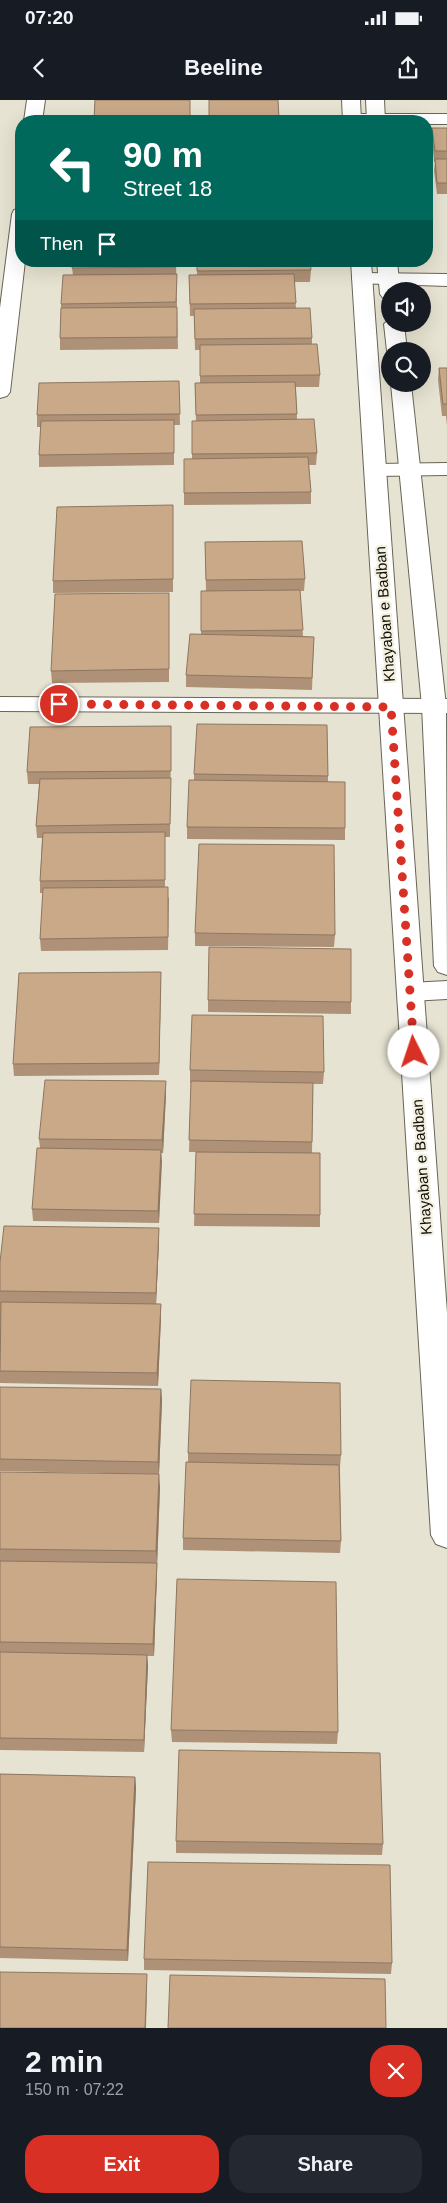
<!DOCTYPE html>
<meta charset="utf-8">
<style>
:root{--surface:#171b24;--page:#242831;--text:#f1f3f6;--muted:#9ea1a6;--accent:#d93025}
body{margin:0;font-family:Helvetica,sans-serif;background:var(--page);color:var(--text);height:100vh;display:flex;flex-direction:column;font-size:19px;white-space:nowrap}
*{box-sizing:border-box;margin:0}
p{font-size:16px;color:var(--muted)}
.icon{flex:none;width:28px;height:28px;fill:none;stroke:currentColor;stroke-width:2;stroke-linecap:round;stroke-linejoin:round}
.map{position:relative;height:1928px;overflow:hidden}
.sheet{display:flex;flex-direction:column;background:var(--surface);flex:1}
.sheet>*{flex:none}
.banner{position:absolute;left:15px;top:15px;width:418px;height:152px;border-radius:20px;box-shadow:0 5px 20px #0002;background:#00695c;color:#fff;overflow:hidden}
.controls{position:absolute;left:381px;top:182px;display:grid;gap:10px}
.controls a{display:grid;place-items:center;width:50px;height:50px;border-radius:50%;background:var(--surface);box-shadow:0 5px 20px #0002;font-size:25px}
.pin{position:absolute;display:grid;place-items:center;width:42px;height:42px;color:#fff;margin:-21px;border:2px solid #fff;border-radius:50%;box-shadow:0 1px 5px #0007}
.me{position:absolute;width:55px;margin:-28px;rotate:356deg;stroke-linejoin:round;filter:drop-shadow(0 0 4px #0008)}
.turn{display:flex;align-items:center;gap:18px;height:105px;padding:0 25px;font-size:22px}
.turn .icon{width:65px;height:65px;stroke-width:2.5}
.turn b{display:block;font-size:35px;line-height:42px}
.then{display:flex;align-items:center;height:48px;padding:0 25px;background:#0003;gap:10px;font-size:19px}
.round{display:grid;place-items:center;flex:none;width:52px;height:52px;border-radius:20px;background:var(--page)}
.overview{display:flex;align-items:center;justify-content:space-between;height:85px;padding:0 25px}
h1{font-size:30px;font-weight:600;line-height:38px}
.action{display:flex;gap:10px;margin-top:auto;padding:10px 25px}
.action a{flex:1;height:58px;border-radius:20px;background:var(--accent);color:#fff;font-size:20px;font-weight:600;line-height:58px;text-align:center}
.action a+a{background:var(--page);color:var(--text)}
.status{display:flex;justify-content:space-between;align-items:center;height:35px;padding:0 25px;background:var(--surface);direction:ltr}
.status svg{height:14px;fill:currentColor}
header{display:flex;justify-content:space-between;align-items:center;height:65px;padding:0 25px;background:var(--surface);font-size:22px;font-weight:600}
.map>svg:first-child{display:block}
</style>
<div class="status"><b>07:20</b><svg viewBox="0 0 49 12"><path d="M0 12V9h3v3zM5 12V6h3v6zM10 12V3h3v9zM15 12V0h3v12zM26 1h20v11H26zM47 4h2v5h-2z"/></svg></div>
<header><svg class="icon" aria-label="back" viewBox="0 0 24 24"><path d="M15 5l-7 7 7 7"/></svg>Beeline<svg class="icon" aria-label="share" viewBox="0 0 24 24"><path d="M12 15V3M7 8l5-5 5 5M5 13v7h14v-7"/></svg></header>
<div class="map">
<svg width="447" height="1928" viewBox="0 0 447 1928">
<rect width="100%" height="100%" fill="#e7e3d2"/>
<g fill="none" stroke-linecap="round" stroke-linejoin="round">
<g stroke="#686556" stroke-width="2">
<g id="minor">
<polygon points="352,14 447,14 447,24 426,24 426,21 345,21 343,19 346,15"/>
<polygon points="362,173 447,174 447,186 355,183 352,179 355,175"/>
<polygon points="447,363 447,375 376,376 368,375 365,370 368,365 376,364"/>
<polygon points="0,597 447,599 447,613 0,611"/>
<polygon points="447,881 447,899 410,901 401,899 397,892 401,885 410,883"/>
</g>
</g>
<g stroke="#686556" stroke-width="2">
<g id="tertiary">
<polygon points="342,0 360,0 361,21 343,21"/>
<polygon points="366,0 384,0 385,21 367,21"/>
<polygon points="351,161 371,161 447,1213 447,1448 436,1444 431,1435"/>
<polygon points="377,161 397,161 400,191 390,191 390,200 383,198 380,194"/>
<polygon points="390,219 390,224 404,224 407,251 390,251 390,255 387,251 384,224"/>
<polygon points="391,284 411,284 446,606 447,875 438,872 434,866 422,606"/>
</g>
</g>
<g stroke="#686556" stroke-width="2">
<g id="secondary">
<polygon points="27,0 45,0 42,21 24,21"/>
<polygon points="21,108 21,161 25,161 10,292 7,296 0,298 0,208 12,114 14,110"/>
</g>
</g>
<use href="#minor" fill="#fff" fill-rule="evenodd"/>
<use href="#tertiary" fill="#fff" fill-rule="evenodd"/>
<use href="#secondary" fill="#fff" fill-rule="evenodd"/>
</g>
<g fill="#ae9176">
<polygon points="95,0 190,0 190,21 94,21"/>
<polygon points="202,0 278,0 279,21 209,21 209,0"/>
<polygon points="432,28 447,28 447,94 437,94 434,71 435,62 434,62 432,39"/>
<polygon points="176,161 178,249 60,250 60,238 61,204 73,175 72,168"/>
<polygon points="197,161 311,170 310,182 294,182 296,208 312,238 312,244 320,275 319,287 296,287 297,319 317,353 316,365 309,365 311,392 311,404 184,405 184,359 192,359 192,321 196,321 195,283 200,283 200,250 195,250 194,216 190,216 189,175 197,175"/>
<polygon points="439,268 447,268 447,326 446,316 442,316 438,280"/>
<polygon points="179,281 180,325 174,325 174,365 39,367 39,355 41,327 37,327 37,315"/>
<polygon points="173,405 173,492 53,493 53,481"/>
<polygon points="205,442 305,479 304,491 300,491 303,536 314,537 312,590 186,587 186,575 201,535 201,491 206,491"/>
<polygon points="169,493 169,582 52,583 51,571"/>
<polygon points="327,625 328,681 345,728 345,740 187,739 187,727 194,680 194,674"/>
<polygon points="171,639 170,737 165,737 165,787 169,799 168,850 41,851 40,839 43,793 40,793 40,781 42,738 37,738 36,726 39,684 28,684 27,672"/>
<polygon points="195,833 335,835 334,847 195,846"/>
<polygon points="161,872 159,975 14,976 13,964"/>
<polygon points="208,900 351,902 351,914 208,912"/>
<polygon points="190,970 324,972 323,984 313,984 312,1053 320,1115 320,1127 194,1126 196,1052 189,1052 191,983 190,983"/>
<polygon points="166,994 163,1053 161,1053 159,1123 33,1121 32,1109 40,1048 39,1039"/>
<polygon points="159,1141 156,1204 161,1204 161,1217 158,1286 0,1283 0,1162"/>
<polygon points="0,1287 161,1289 162,1301 159,1374 0,1371"/>
<polygon points="188,1353 341,1355 340,1367 341,1441 340,1453 183,1450 183,1438 188,1362"/>
<polygon points="0,1372 160,1387 154,1556 147,1556 148,1566 144,1652 0,1650"/>
<polygon points="171,1630 338,1632 337,1644 172,1642"/>
<polygon points="0,1674 135,1677 136,1688 128,1861 0,1858"/>
<polygon points="176,1741 383,1744 382,1755 176,1753"/>
<polygon points="144,1859 392,1863 391,1874 144,1870"/>
</g>
<g fill="#8d7660">
<polygon points="161,872 161,884 159,975 159,963"/>
<polygon points="166,981 166,994 163,1053 162,1040"/>
<polygon points="161,1050 162,1062 159,1123 158,1111"/>
<polygon points="159,1128 159,1141 156,1205 156,1193"/>
<polygon points="161,1204 161,1217 158,1286 157,1273"/>
<polygon points="161,1289 162,1301 159,1374 158,1362"/>
<polygon points="159,1374 160,1387 157,1463 156,1451"/>
<polygon points="157,1463 157,1475 154,1556 153,1544"/>
<polygon points="147,1555 148,1566 144,1652 144,1640"/>
<polygon points="135,1677 136,1688 128,1861 127,1850"/>
<polygon points="147,1874 147,1886 146,1928 145,1928"/>
</g>
<g fill="#caa989" stroke="#8d7660">
<polygon points="95,0 190,0 190,19 94,20"/>
<polygon points="209,0 278,0 279,18 209,19"/>
<polygon points="432,28 447,28 447,51 435,51"/>
<polygon points="435,59 447,59 447,83 437,83"/>
<polygon points="73,161 176,161 176,167 72,168"/>
<polygon points="197,161 310,161 311,170 197,171"/>
<polygon points="177,174 176,202 61,204 63,175"/>
<polygon points="294,174 296,203 190,204 189,175"/>
<polygon points="177,207 177,237 60,238 61,208"/>
<polygon points="310,208 312,238 195,239 194,209"/>
<polygon points="317,244 320,275 200,276 200,245"/>
<polygon points="439,268 447,268 447,304 443,304"/>
<polygon points="179,281 180,314 37,315 39,283"/>
<polygon points="295,282 297,314 196,315 195,283"/>
<polygon points="314,319 317,353 192,354 192,321"/>
<polygon points="174,320 174,353 39,355 41,321"/>
<polygon points="308,357 311,392 184,393 184,359"/>
<polygon points="173,405 173,479 53,481 57,407"/>
<polygon points="302,441 305,479 206,480 205,442"/>
<polygon points="300,490 303,530 201,531 201,491"/>
<polygon points="169,493 169,569 51,571 55,494"/>
<polygon points="190,534 314,537 312,578 186,575"/>
<polygon points="197,624 327,625 328,676 194,674"/>
<polygon points="171,626 171,671 27,672 30,627"/>
<polygon points="171,678 170,724 36,726 40,679"/>
<polygon points="189,680 345,682 345,728 187,727"/>
<polygon points="165,732 165,780 40,781 43,733"/>
<polygon points="199,744 334,745 335,835 195,833"/>
<polygon points="168,787 168,837 40,839 43,788"/>
<polygon points="209,847 351,849 351,902 208,900"/>
<polygon points="161,872 159,963 13,964 19,873"/>
<polygon points="192,915 323,916 324,972 190,970"/>
<polygon points="45,980 166,981 162,1040 39,1039"/>
<polygon points="191,981 313,983 312,1042 189,1040"/>
<polygon points="37,1048 161,1050 158,1111 32,1109"/>
<polygon points="196,1052 320,1053 320,1115 194,1114"/>
<polygon points="4,1126 159,1128 156,1193 0,1191 0,1162"/>
<polygon points="1,1202 161,1204 157,1273 0,1271"/>
<polygon points="191,1280 340,1283 341,1355 188,1353"/>
<polygon points="0,1287 161,1289 158,1362 0,1359"/>
<polygon points="186,1362 339,1365 341,1441 183,1438"/>
<polygon points="0,1372 159,1374 156,1451 0,1449"/>
<polygon points="0,1461 157,1463 153,1544 0,1542"/>
<polygon points="177,1479 336,1482 338,1632 171,1630"/>
<polygon points="0,1552 147,1555 144,1640 0,1638"/>
<polygon points="179,1650 380,1653 383,1744 176,1741"/>
<polygon points="0,1674 135,1677 127,1850 0,1847"/>
<polygon points="148,1762 390,1765 392,1863 144,1859"/>
<polygon points="0,1872 147,1874 145,1928 0,1928"/>
<polygon points="170,1875 385,1879 386,1928 168,1928"/>
</g>
<g fill="none" stroke-linecap="round" stroke-linejoin="round">
<polyline stroke="#d93025" stroke-width="9" stroke-dasharray="0 16.2" points="59,604 391,607 414,952"/>
</g>
<g text-anchor="middle" stroke-width="4.5" stroke-linejoin="round" paint-order="stroke">
<g font-size="15" fill="#0f0e08" stroke="#f4f0df">
<text transform="translate(385 514) rotate(-94)" y="5">Khayaban e Badban</text>
<text transform="translate(422 1067) rotate(-94)" y="5">Khayaban e Badban</text>
</g>
</g>
</svg>
<div class="controls">
<a><svg class="icon" aria-label="sound" viewBox="0 0 24 24"><path d="M4 9h4l5-4v14l-5-4H4zM17 9q2 3 0 6"/></svg></a>
<a><svg class="icon" aria-label="search" viewBox="0 0 24 24"><circle cx="10" cy="10" r="6"/><path d="M15 15l6 6"/></svg></a>
</div>
<div class="pin" style="left:59px;top:604px;background:#d93025"><svg class="icon" aria-label="arrive" viewBox="0 0 24 24"><path d="M6 21V4h12l-3 4 3 4H6"/></svg></div>
<svg class="me" style="left:414px;top:952px" viewBox="-20 -20 40 40"><circle r="19" fill="#fff"/><path d="M0-13L10 11 0 6-10 11z" fill="#d93025"/></svg>
<div class="banner">
<div class="turn"><svg class="icon" aria-label="left" viewBox="0 0 24 24"><path d="M17 20v-9H6M10 6l-5 5 5 5"/></svg><div><b>90 m</b>Street 18</div></div>
<div class="then">Then<svg class="icon" aria-label="arrive" viewBox="0 0 24 24"><path d="M6 21V4h12l-3 4 3 4H6"/></svg></div>
</div>
</div>
<section class="sheet">
<div class="overview"><div><h1>2 min</h1><p>150 m · 07:22</p></div><a class="round" style="background:#d93025;color:#fff"><svg class="icon" aria-label="close" viewBox="0 0 24 24"><path d="M6 6l12 12M18 6L6 18"/></svg></a></div>
<div class="action"><a>Exit</a><a>Share</a></div>
</section>
